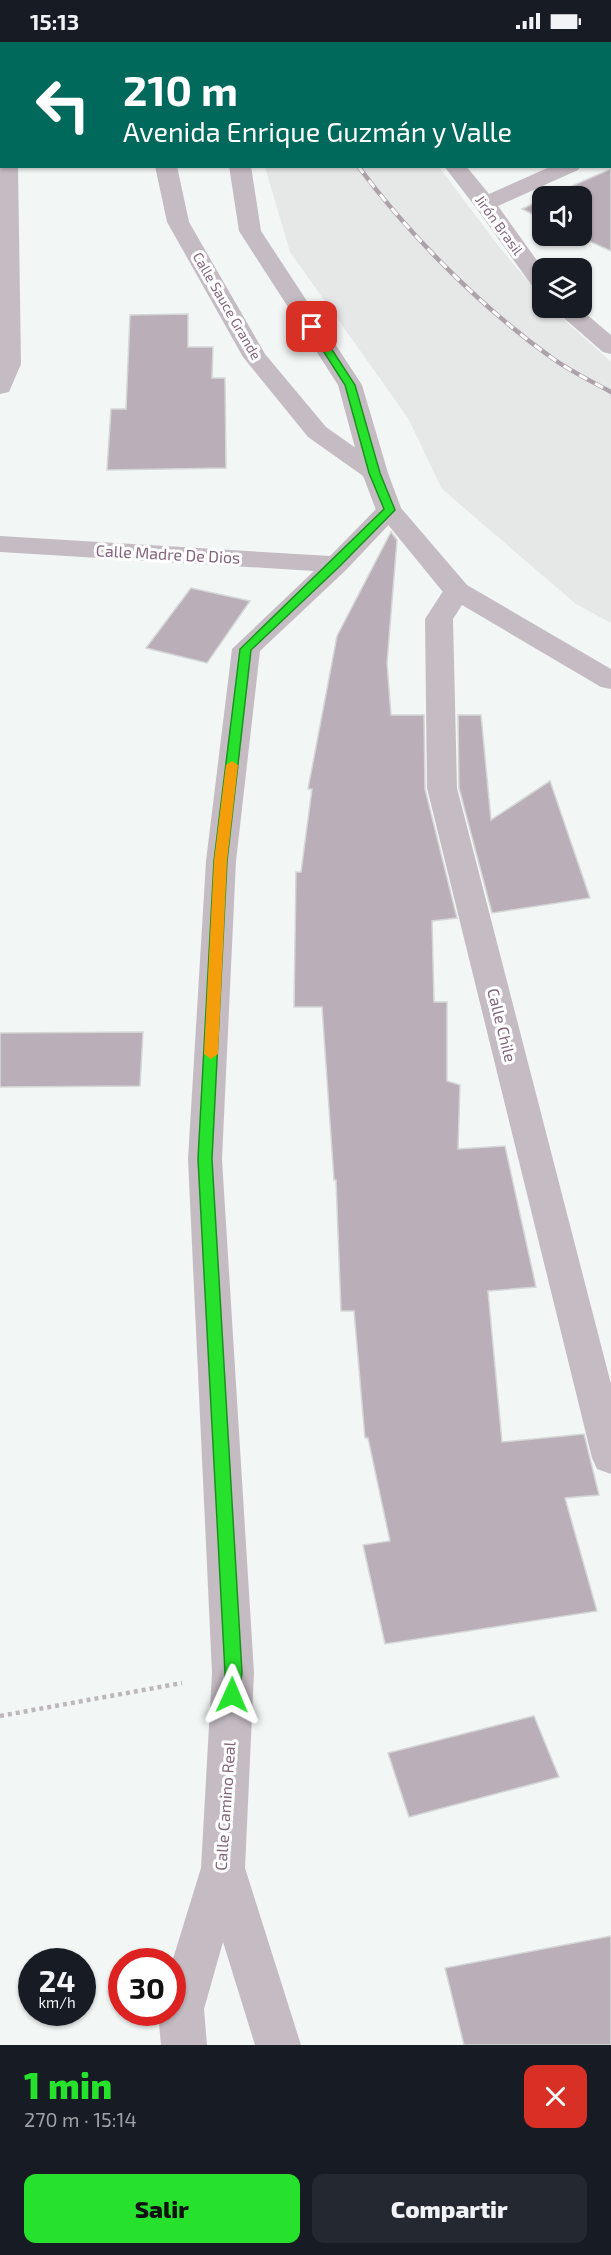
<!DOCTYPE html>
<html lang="es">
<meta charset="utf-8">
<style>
:root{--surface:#171b24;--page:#242831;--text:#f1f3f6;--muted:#9ea1a6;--accent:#27e22d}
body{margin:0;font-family:"Exo 2",sans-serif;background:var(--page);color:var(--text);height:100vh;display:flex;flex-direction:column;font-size:22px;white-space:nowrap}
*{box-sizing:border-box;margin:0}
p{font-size:20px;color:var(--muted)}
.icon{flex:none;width:33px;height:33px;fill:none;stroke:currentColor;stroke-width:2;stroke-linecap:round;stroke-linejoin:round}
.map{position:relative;height:2003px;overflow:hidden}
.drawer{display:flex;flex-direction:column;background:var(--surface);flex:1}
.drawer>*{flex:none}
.hud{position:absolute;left:0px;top:0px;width:612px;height:126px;box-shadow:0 2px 4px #0004;background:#00695c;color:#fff;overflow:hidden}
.fabs{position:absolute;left:532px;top:144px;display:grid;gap:12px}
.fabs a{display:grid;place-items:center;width:60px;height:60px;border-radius:12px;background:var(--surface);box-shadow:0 2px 4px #0004;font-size:30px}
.speed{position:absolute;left:18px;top:1906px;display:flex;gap:12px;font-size:30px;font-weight:700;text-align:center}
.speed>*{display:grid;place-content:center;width:78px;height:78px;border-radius:50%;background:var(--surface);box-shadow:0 2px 4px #0004;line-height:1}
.speed small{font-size:15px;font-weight:400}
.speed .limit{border:9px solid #d22;background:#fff;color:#111}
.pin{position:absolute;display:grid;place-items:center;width:51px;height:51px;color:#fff;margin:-26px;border-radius:12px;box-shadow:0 3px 9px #0006}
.me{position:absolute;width:66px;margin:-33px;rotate:1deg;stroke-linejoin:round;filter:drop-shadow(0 0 4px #0008)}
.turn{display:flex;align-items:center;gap:21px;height:126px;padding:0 24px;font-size:27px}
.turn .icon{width:78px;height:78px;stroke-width:2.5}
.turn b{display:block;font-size:42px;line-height:51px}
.round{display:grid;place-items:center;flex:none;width:63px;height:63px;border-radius:12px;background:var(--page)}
.headline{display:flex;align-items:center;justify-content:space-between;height:102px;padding:0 24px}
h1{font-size:36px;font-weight:800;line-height:45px;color:var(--accent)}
.action{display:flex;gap:12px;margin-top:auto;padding:12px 24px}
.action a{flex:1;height:69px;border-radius:12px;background:var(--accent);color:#111;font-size:24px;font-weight:800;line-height:69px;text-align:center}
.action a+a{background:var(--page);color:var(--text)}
.status{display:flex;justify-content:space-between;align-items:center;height:42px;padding:0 30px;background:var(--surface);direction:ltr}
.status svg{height:16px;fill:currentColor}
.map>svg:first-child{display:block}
</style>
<div class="status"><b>15:13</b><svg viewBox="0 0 49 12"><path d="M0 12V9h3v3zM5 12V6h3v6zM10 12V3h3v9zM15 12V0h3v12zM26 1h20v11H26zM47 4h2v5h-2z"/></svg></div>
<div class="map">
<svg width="611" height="2003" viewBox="0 0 611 2003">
<rect width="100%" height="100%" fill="#f2f6f5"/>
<polygon fill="#e6e7e7" points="265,125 439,125 500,206 543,257 543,266 551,266 611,320 611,581 576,562 442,447 408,376 290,210"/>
<g fill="#baaeb8" stroke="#d5d7d7" stroke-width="1.5">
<polygon points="611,127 611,209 578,194 582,194 582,154 549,154"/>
<polygon points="543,157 543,177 522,167"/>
<polygon points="188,272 188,305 213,305 212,336 225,336 226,426 107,428 111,367 126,367 130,273"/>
<polygon points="391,490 397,498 387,621 391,673 424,673 425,747 457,876 432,879 434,960 447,960 447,1039 460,1043 458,1107 505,1104 536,1245 488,1249 502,1400 584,1392 599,1453 565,1456 597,1569 385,1602 363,1503 390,1499 368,1396 365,1396 354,1269 341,1269 336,1138 334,1138 322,965 294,965 296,830 301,830 312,747 308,747 337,594"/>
<polygon points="191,546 250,559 207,621 146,606"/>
<polygon points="458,673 481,673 491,778 550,739 590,856 492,871 459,746"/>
<polygon points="143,990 140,1044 0,1045 0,991"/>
<polygon points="534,1674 559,1735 409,1775 388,1711"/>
<polygon points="611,1894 611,2003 464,2003 445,1926"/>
</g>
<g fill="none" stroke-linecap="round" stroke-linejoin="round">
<polyline stroke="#bdb7bb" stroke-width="4.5" stroke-dasharray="4 4" stroke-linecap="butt" points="0,1674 182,1641"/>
<g fill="#c5bcc3" fill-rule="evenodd">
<rect x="129" y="0" width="20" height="2"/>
<polygon points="351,0 371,0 372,2 352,2"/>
<rect x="0" y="44" width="2" height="20"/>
<rect x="610" y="98" width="1" height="12"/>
<polygon points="0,119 2,124 18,124 21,322 9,350 0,352"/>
<polygon points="155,124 177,124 189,180 265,312 326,385 384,426 388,431 384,436 375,439 366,436 308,395 243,315 167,180"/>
<polygon points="444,124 466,124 489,152 552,124 581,124 578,128 498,164 543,227 543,250 535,248 477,167"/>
<polygon points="555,266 579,266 611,293 611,312 603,310 558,271"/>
<polygon points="389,460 398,463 402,468 398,473 346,528 260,609 236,819 222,1117 254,1631 245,1826 301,2003 255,2003 223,1900 204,1967 207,2003 161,2003 158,1971 172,1971 172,1920 201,1826 212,1631 188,1117 206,819 232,607 314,529 0,510 0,494 330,514 380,463"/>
<polygon points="457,541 467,543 611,627 611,647 601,645 462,563 453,577 457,746 611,1342 611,1432 597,1427 592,1416 427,746 425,577 447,543"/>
</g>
<g fill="#c5bcc3" fill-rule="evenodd">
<polygon points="199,0 219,0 220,2 200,2"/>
<polygon points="229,124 251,124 261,189 362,343 388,431 401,466 467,543 470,549 467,555 457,557 447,555 376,468 362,431 338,343 239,189"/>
</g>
<g stroke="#ada2aa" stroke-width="4.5">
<path id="rail" d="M358,124C409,193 482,266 552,316C570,329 591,339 611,350"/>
</g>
<use href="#rail" stroke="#fff" stroke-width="3" stroke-dasharray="9" stroke-linecap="butt"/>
</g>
<polygon fill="#27e22d" stroke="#19931d" stroke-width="1.5" points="309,283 316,283 355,343 380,431 395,468 340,524 251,608 227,819 212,1117 242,1631 238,1658 232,1661 226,1658 224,1653 225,1631 198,1117 214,819 240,607 384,467 369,431 345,343 308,285"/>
<polygon fill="#f59e0b" points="232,719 238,723 227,819 218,1012 211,1017 204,1012 214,819 226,723"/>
<g text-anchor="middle" stroke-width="6" stroke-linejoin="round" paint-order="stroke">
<g font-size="14" fill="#83657c" stroke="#fff">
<text transform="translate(499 183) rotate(54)" y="5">Jirón Brasil</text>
<text transform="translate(227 264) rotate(60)" y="5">Calle Sauce Grande</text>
</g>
<g font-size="16" fill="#83657c" stroke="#fff">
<text transform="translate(168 512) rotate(3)" y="6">Calle Madre De Dios</text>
<text transform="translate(502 983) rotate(76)" y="6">Calle Chile</text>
<text transform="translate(225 1764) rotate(-86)" y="6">Calle Camino Real</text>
</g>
</g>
</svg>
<div class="fabs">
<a><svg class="icon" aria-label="sound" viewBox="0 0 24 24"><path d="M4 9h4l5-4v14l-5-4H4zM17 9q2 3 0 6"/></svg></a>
<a><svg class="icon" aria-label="layers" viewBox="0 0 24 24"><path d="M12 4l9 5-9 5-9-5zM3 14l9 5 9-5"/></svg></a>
</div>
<div class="speed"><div>24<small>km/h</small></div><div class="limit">30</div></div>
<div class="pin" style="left:312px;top:285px;background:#d93025"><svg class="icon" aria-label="arrive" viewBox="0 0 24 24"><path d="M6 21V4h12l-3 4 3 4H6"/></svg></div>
<svg class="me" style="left:232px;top:1653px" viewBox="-20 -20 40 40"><path d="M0-17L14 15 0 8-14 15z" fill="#27e22d" stroke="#fff" stroke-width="4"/></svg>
<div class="hud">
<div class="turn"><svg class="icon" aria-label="left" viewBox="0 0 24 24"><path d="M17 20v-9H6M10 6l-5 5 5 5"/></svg><div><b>210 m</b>Avenida Enrique Guzmán y Valle</div></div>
</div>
</div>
<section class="drawer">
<div class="headline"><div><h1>1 min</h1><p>270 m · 15:14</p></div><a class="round" style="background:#d93025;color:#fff"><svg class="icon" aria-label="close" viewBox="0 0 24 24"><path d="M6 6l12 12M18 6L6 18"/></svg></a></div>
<div class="action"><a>Salir</a><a>Compartir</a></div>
</section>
